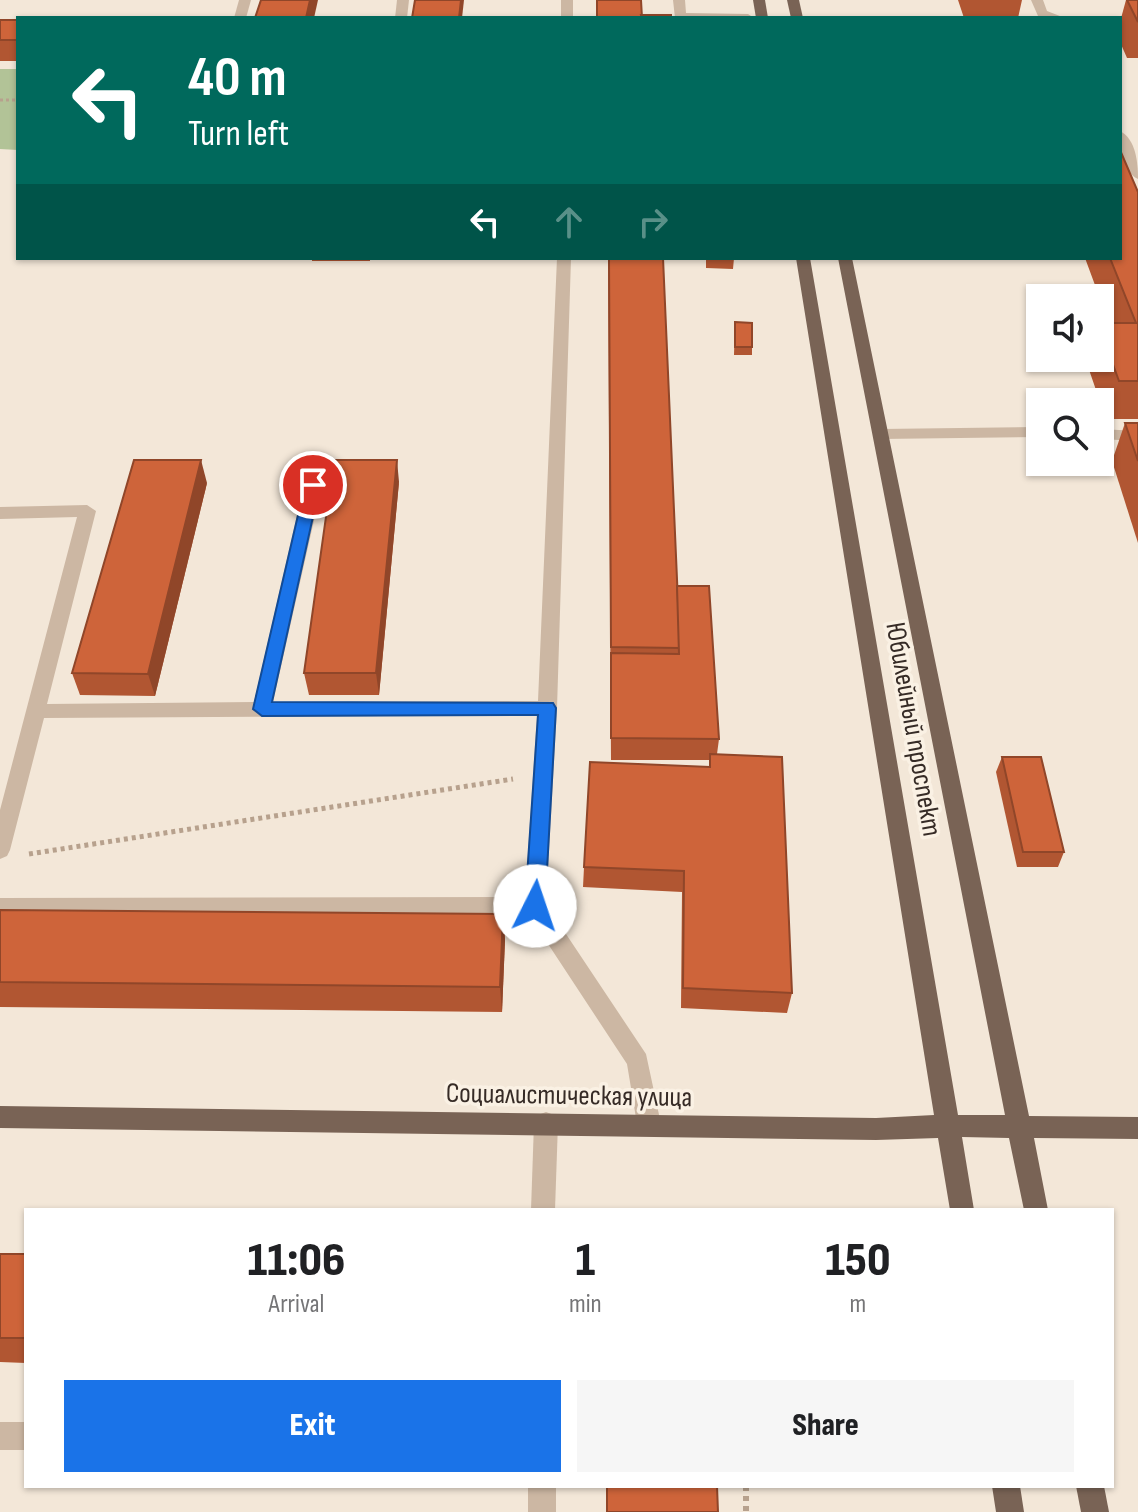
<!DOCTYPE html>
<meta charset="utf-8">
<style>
:root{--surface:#fff;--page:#f6f6f6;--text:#202124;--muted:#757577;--accent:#1a73e8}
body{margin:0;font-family:"Sofia Sans Condensed",sans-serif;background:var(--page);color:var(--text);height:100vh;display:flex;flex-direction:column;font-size:30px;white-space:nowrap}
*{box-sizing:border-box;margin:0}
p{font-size:26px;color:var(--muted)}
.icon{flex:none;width:44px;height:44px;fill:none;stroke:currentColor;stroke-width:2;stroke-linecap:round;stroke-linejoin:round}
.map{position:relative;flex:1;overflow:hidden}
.drawer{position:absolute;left:24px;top:1208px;width:1090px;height:280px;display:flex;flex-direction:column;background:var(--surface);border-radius:0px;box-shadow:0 2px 6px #0004}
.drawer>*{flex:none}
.top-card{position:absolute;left:16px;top:16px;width:1106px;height:244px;border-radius:0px;box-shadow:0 2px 6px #0004;background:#00695c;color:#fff;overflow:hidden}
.controls{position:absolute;left:1026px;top:284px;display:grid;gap:16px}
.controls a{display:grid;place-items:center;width:88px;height:88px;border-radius:0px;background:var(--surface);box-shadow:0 2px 6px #0004;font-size:40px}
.pin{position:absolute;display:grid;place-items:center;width:68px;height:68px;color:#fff;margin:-34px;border:4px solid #fff;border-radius:50%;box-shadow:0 2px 8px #0007}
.me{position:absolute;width:88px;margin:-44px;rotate:4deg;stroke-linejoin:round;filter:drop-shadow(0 0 6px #0008)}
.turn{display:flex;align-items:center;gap:28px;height:168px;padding:0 40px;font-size:36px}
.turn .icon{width:104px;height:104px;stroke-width:2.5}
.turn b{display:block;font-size:56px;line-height:68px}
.lanes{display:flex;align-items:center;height:76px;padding:0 40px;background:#0003;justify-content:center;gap:40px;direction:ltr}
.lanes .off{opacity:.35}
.eta{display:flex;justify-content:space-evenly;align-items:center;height:136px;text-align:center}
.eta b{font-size:48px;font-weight:800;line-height:56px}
.button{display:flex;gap:16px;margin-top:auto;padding:16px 40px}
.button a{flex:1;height:92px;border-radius:0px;background:var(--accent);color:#fff;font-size:32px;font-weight:800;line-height:92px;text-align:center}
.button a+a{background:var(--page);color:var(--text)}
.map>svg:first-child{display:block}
</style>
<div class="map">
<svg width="1138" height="1512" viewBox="0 0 1138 1512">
<rect width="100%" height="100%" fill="#f3e7d8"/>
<polygon fill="#b2c397" points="0,69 18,69 18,150 0,149"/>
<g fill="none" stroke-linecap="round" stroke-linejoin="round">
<polyline stroke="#b7a18d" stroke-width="3" stroke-dasharray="3 3" stroke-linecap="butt" points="0,100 18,100"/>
<polyline stroke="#b7a18d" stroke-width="5" stroke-dasharray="4 4" stroke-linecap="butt" points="29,854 513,779"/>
<polyline stroke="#b7a18d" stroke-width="6" stroke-dasharray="5 5" stroke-linecap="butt" points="746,1486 746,1512"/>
<g fill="#ccb7a3" fill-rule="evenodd">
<polygon points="239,0 251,0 246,18 234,18"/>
<polygon points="397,0 409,0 407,18 395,18"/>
<rect x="561" y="0" width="12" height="18"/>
<polygon points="673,0 685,0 686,13 748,14 754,18 675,18"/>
<polygon points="1031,0 1043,0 1047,11 1065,18 1038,16"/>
<path d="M1120,131C1136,139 1138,163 1138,179C1122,172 1120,147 1120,131Z"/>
<polygon points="557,258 571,258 557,708 546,904 646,1054 661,1124 657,1132 649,1135 641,1132 637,1124 627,1064 529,915 0,916 0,898 525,897 537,715 44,718 10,850 7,856 0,859 0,810 77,517 0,519 0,507 87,505 96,511 47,704 254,702 304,485 313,479 322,485 273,702 538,701"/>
<polygon points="1040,427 1040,437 881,439 873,434 881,429"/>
<polygon points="1100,429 1138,431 1138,441 1100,439"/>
<polygon points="546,1112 554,1115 558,1123 555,1210 531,1210 534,1123 538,1115"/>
<rect x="0" y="1422" width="26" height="28"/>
<rect x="528" y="1486" width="28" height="26"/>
</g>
<g fill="#796355" fill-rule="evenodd">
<polygon points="753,0 765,0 768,18 756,18"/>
<polygon points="787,0 799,0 803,18 791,18"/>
<polygon points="796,258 810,258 958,1115 1005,1115 838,258 852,258 1029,1116 1138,1117 1138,1139 1034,1138 1048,1210 1024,1210 1009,1138 962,1137 974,1210 950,1210 938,1138 876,1140 0,1128 0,1106 876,1118 934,1115"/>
<polygon points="992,1486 1020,1486 1024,1512 996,1512"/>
<polygon points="1076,1486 1104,1486 1109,1512 1081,1512"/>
</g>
</g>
<g fill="#b15632">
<polygon points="958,0 1022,0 1018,18 1052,18 964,18"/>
<polygon points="1126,0 1138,0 1138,58 1127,58 1120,42 1120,22"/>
<rect x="0" y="20" width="18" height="41"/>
<polygon points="1138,192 1138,419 1106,419 1086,361 1087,358 1100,358 1100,329 1109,323 1085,258 1120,258"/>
<polygon points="189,258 244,258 243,260 189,260"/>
<rect x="312" y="258" width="58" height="3"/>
<polygon points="608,258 663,258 677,586 719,739 717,754 792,993 787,1013 681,1008 682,892 583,887 584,867 709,767 710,760 611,760"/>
<polygon points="706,258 734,258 733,269 706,268"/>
<polygon points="735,322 752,347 752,355 734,355"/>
<polygon points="1125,423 1138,423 1138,543 1112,461"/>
<polygon points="399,482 379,695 309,695 304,673"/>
<polygon points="207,483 155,696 80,695 72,673"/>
<polygon points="1002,757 1064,852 1058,867 1017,867 996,772"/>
<polygon points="0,910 503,914 505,940 502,1012 0,1007"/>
<polygon points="0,1254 26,1254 26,1363 0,1362"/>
</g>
<g fill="#904629">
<polygon points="310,0 318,0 314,18 306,18"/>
<polygon points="461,0 464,0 462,18 459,18"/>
<polygon points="201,460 207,483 155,696 148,674"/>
<polygon points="397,460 399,482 379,695 376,673"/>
<polygon points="503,914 505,940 502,1012 500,987"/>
</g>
<g fill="#ce643a" stroke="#904629" stroke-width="2">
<polygon points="261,0 310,0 306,18 255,18"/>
<polygon points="415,0 461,0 459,18 412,18"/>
<polygon points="597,0 641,0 642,18 597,18"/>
<polygon points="1127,0 1138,0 1138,22"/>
<polygon points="641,15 671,15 671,18 642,18"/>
<rect x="0" y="20" width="18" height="20"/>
<polygon points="1120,150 1138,192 1138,381 1119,381 1100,329 1100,323 1136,323 1110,258 1120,258"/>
<polygon points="609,258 663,258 680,648 611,647"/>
<polygon points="735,322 752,323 752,347 735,347"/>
<polygon points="1125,423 1138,423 1138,461"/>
<polygon points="134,460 201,460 148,674 72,673"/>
<polygon points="334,460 397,460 376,673 304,673"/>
<polygon points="677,586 709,586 719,739 611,738 611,653 679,654"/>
<polygon points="710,754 782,757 792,993 683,988 684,871 584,867 590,762 710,767"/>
<polygon points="1002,757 1041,757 1064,852 1023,852"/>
<polygon points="0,910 503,914 500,987 0,982"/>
<rect x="0" y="1254" width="26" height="84"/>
<polygon points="607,1486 717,1486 718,1512 607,1512"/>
</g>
<polygon fill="#1a73e8" stroke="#114b97" stroke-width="2" points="313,480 320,485 272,702 553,703 556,708 545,906 542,912 535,914 528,912 525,906 538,715 262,716 253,709 305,485"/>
<g text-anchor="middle" stroke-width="7" stroke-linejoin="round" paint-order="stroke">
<g font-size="28" fill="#362b26" stroke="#faf1e4">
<text transform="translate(915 729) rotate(80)" y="10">Юбилейный проспект</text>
<text transform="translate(569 1094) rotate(1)" y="10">Социалистическая улица</text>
</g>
</g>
</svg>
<div class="controls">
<a><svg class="icon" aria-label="sound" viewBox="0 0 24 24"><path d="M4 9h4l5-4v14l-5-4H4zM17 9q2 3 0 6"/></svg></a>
<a><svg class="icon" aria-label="search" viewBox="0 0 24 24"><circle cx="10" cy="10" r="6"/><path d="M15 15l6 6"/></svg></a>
</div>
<div class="pin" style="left:313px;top:485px;background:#d93025"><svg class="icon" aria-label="arrive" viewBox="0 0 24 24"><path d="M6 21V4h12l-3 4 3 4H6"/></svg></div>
<svg class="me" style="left:535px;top:906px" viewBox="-20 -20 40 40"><circle r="19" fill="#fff"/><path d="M0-13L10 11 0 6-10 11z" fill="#1a73e8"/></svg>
<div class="top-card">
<div class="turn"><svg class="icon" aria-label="left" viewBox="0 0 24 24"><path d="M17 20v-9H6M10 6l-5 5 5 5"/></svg><div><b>40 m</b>Turn left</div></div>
<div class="lanes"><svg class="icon" aria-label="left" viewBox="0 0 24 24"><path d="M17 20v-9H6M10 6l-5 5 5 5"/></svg><svg class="icon off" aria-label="ahead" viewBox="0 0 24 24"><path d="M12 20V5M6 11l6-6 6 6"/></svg><svg class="icon off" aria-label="right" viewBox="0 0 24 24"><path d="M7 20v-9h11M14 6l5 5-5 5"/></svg></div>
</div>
<section class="drawer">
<div class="eta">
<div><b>11:06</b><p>Arrival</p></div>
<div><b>1</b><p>min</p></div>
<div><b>150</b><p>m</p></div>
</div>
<div class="button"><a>Exit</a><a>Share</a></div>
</section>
</div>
